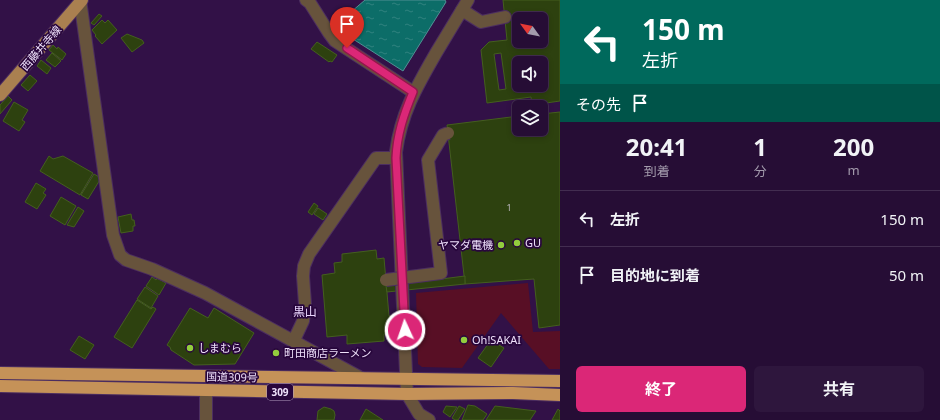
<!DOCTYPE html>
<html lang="ja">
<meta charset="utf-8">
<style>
:root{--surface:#260d35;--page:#2e163d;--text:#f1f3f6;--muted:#a49cad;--line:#422d50;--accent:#db2777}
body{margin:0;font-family:"Noto Sans","Noto Sans JP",sans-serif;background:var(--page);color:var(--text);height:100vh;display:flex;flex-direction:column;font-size:15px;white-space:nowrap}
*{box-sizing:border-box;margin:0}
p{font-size:13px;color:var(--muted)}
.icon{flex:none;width:22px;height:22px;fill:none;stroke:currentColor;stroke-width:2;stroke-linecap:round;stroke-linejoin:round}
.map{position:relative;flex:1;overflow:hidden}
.panel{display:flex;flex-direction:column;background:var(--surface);width:380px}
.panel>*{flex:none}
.hud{background:#00695c;color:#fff;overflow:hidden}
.needle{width:26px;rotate:303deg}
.buttons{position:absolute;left:512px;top:12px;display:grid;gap:8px}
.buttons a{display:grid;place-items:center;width:36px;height:36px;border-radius:6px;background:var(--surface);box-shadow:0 2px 6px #0003,0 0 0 1px var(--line);font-size:20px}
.pin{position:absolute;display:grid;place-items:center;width:34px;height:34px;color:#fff;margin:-41px -17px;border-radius:50% 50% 50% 0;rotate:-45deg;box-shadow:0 0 4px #0007}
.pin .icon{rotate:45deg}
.me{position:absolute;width:44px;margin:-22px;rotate:357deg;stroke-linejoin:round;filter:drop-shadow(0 0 3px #0008)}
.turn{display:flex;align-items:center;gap:14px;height:84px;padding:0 16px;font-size:18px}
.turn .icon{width:52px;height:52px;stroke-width:2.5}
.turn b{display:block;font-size:28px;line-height:34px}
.then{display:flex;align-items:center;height:38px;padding:0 16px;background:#0003;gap:8px;font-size:15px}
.eta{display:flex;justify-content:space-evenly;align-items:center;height:68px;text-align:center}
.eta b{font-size:24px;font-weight:700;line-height:28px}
.action{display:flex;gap:8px;margin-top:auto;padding:8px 16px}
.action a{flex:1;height:46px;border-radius:6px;background:var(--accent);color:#fff;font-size:16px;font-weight:700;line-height:46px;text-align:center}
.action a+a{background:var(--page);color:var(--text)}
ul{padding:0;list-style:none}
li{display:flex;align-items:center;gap:12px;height:56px;padding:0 16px;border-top:1px solid var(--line)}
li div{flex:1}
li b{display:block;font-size:15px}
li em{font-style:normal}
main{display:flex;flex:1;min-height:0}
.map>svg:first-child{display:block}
</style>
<main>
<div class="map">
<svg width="560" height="420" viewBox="0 0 560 420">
<defs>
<pattern id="water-ripples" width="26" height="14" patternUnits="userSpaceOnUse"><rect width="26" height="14" fill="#0c6d68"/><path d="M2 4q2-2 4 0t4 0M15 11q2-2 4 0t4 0" fill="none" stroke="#30827e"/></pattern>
</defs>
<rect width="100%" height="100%" fill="#321147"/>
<polygon fill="#580f25" points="528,283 533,332 560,331 560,369 549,369 501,313 462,368 422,367 418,364 416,293"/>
<polygon fill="url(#water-ripples)" stroke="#509094" points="365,0 445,0 446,2 403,71 342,32 337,24"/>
<g fill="#2d410f" stroke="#445f1e" fill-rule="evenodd">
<path d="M503,0H560V101L532,105L531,97L487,103L481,50L489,42L507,40ZM519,19H541V41H519ZM501,53L506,89L499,90L494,54ZM519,63H541V85H519Z"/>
<polygon points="99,14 102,16 94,25 91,23"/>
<polygon points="102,20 105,23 108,20 117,30 102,44 95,36 96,35 92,30"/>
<polygon points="127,34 142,40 144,43 132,52 121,38"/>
<polygon points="317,42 337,55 332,62 330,61 329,62 311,49"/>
<polygon points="53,45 57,49 58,47 66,54 62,60 49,50"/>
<polygon points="52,53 61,61 55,67 46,60"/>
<polygon points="41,60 51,68 47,74 37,66"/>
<polygon points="30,75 37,81 28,91 21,85"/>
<polygon points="8,96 12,100 0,114 0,105"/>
<polygon points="14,102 28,110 22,120 25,122 19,131 3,121"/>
<polygon points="560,112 560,325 539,328 534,279 465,284 447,125 519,116 519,129 541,129 541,114"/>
<polygon points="49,156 53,159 63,156 93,173 80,195 40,171"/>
<polygon points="94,174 101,178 88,199 81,195"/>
<polygon points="36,183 46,189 43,193 46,195 37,209 25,202"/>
<polygon points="61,197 76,206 65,225 50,216"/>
<polygon points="314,203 318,206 312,215 308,212"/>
<polygon points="78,207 84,211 74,227 67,225"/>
<polygon points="318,208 327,214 323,220 314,214"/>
<polygon points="131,214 132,220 134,220 135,226 133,226 133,231 121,233 118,217"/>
<polygon points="376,250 377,259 384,258 389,316 393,316 394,333 384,334 384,341 347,344 347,335 327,337 322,275 335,273 334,263 342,262 342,254"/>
<polygon points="465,276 465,284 387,292 386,286"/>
<polygon points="152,277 156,280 157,278 166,283 159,295 146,286"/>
<polygon points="145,287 158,296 151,308 137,299"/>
<polygon points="137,300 151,309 153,307 156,309 132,348 114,337"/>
<polygon points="190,308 208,318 214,308 254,333 235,364 194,365 171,350 170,347 167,345"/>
<polygon points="79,336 94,345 85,359 70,350"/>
<polygon points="491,340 504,348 491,367 478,358"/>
<polygon points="468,405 475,406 487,414 483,420 462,420"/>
<polygon points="446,406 457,407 450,417 443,412"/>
<polygon points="459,406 465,409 458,420 455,420 452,418"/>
<polygon points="495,406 536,411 530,420 486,420"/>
<polygon points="324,407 331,409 334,411 335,415 334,420 317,420 318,411"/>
<polygon points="366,409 383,420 360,420"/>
<polygon points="558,409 560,411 560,420 552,420"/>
</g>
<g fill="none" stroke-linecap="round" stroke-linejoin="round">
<g stroke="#4c2e60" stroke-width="14">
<g id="minor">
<polyline points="80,0 113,235 120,255 126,260 152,269 205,293 361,378"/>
<polyline points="306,0 310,3 329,33 335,41 413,92"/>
<polyline points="462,10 481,22 505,17"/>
<polyline points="294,340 303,321 305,304 303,276 304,266 309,254 376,158 396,158"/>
<polyline points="206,420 206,390"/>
<path d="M429,420L419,414L407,394L396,152C401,113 417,86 436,53C447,35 457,18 468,0"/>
</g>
</g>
<g stroke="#4c2e60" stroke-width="14">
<polyline id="major" points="0,95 82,0"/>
</g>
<g stroke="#4c2e60" stroke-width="14">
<g id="highway">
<polyline points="0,373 560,381"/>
<polyline points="0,386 407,394 513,393 560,395"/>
</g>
</g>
<use href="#minor" stroke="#67533c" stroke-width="12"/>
<use href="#major" stroke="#aa8050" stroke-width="12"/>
<use href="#highway" stroke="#c59258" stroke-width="12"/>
<g stroke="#4c2e60" stroke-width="14" stroke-linecap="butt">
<polyline id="minor-bridge" points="386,280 441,273 428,160 443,135 448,133"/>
</g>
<use href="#minor-bridge" stroke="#67533c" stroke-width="12"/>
</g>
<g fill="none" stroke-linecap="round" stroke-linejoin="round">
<g stroke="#8e194d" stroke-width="10">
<path id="route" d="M347,48L413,92C404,114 397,134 396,158L405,330"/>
</g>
<use href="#route" stroke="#db2777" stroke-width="7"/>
</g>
<g fill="#93cd3d" stroke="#28063c" stroke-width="1.5">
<circle cx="517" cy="243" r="4"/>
<circle cx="501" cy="245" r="4"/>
<circle cx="464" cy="340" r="4"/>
<circle cx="190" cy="348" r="4"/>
<circle cx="276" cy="353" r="4"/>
</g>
<g text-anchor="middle" stroke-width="3.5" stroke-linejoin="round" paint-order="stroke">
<g font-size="9" fill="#beb8bf">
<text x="509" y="211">1</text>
</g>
<rect fill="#28063c" stroke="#b39fc1" stroke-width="1" x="267" y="384" width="26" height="16" rx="3"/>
<g font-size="10" font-weight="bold" fill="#eee0fa">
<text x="280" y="396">309</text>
</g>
<g font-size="11" fill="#eee0fa" stroke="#28063c">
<text transform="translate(41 48) rotate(-49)" y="4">西藤井寺線</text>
<text transform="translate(232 377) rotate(1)" y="4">国道309号</text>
</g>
<g font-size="11" fill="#eee0fa" stroke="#28063c" text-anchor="start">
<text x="525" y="247">GU</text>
<text x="493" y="249" text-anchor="end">ヤマダ電機</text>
<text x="472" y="344">Oh!SAKAI</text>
<text x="198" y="352">しまむら</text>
<text x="284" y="357">町田商店ラーメン</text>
</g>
<g font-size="12" fill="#e9d4fc" stroke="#28063c">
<text x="305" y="316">黒山</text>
</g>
</g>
</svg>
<div class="buttons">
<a><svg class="needle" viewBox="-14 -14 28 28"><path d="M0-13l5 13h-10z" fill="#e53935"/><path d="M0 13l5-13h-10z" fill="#a49cad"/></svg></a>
<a><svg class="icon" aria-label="sound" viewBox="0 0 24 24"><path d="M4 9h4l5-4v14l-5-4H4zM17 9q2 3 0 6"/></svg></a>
<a><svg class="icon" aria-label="layers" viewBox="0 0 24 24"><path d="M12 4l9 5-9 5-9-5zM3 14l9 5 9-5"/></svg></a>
</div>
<div class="pin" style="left:347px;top:48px;background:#d93025"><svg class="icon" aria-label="arrive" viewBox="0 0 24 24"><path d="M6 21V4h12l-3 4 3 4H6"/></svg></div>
<svg class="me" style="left:405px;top:330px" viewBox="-20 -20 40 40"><circle r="17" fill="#db2777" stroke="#fff" stroke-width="3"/><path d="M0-11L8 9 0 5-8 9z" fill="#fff"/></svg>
</div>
<section class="panel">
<div class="hud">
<div class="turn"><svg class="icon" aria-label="left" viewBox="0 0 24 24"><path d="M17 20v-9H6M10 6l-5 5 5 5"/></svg><div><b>150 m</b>左折</div></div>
<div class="then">その先<svg class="icon" aria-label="arrive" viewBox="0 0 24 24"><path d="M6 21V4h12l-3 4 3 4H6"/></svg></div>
</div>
<div class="eta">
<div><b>20:41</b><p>到着</p></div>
<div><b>1</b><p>分</p></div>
<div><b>200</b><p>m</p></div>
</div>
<ul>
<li><svg class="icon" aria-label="left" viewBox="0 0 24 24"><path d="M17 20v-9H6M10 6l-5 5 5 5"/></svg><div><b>左折</b></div><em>150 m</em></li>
<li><svg class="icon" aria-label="arrive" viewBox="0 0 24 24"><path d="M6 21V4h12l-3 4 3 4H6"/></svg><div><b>目的地に到着</b></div><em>50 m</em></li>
</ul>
<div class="action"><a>終了</a><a>共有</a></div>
</section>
</main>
